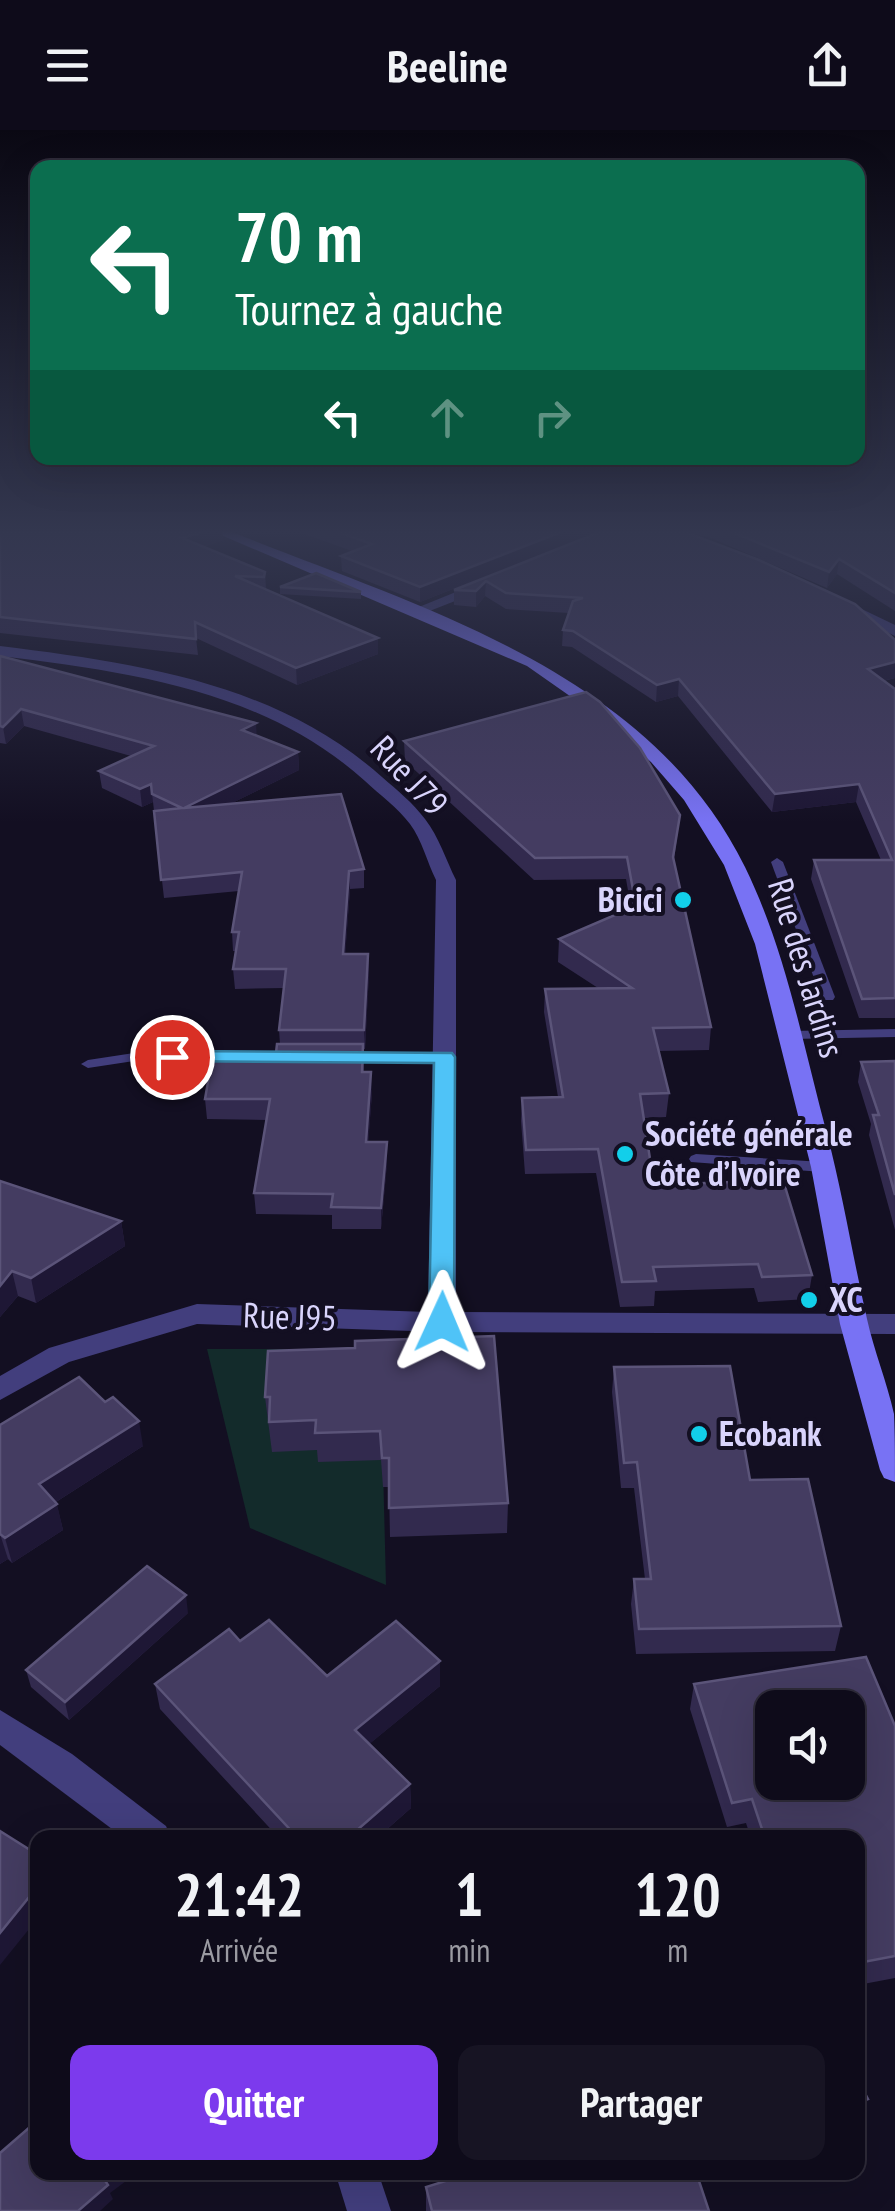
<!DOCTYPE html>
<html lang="fr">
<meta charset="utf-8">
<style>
:root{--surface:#0e0b1a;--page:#171423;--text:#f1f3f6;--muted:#9b9ba2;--line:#2e2b39;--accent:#7c3aed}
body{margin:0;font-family:"PT Sans Narrow",sans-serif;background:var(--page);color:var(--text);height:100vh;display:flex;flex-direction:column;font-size:38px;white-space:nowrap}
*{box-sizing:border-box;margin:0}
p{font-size:32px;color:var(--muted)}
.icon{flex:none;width:55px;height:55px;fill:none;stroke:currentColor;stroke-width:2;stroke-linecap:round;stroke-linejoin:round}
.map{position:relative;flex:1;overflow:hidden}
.sheet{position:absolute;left:30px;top:1700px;width:835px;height:350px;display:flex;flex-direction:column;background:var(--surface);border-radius:20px;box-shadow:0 10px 40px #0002,0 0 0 2px var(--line)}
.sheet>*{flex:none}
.top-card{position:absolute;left:30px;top:30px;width:835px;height:305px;border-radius:20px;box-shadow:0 10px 40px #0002,0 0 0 2px var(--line);background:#0b6e4f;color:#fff;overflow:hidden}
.fabs{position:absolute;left:755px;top:1560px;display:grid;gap:20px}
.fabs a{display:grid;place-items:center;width:110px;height:110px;border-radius:20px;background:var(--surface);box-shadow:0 10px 40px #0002,0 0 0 2px var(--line);font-size:50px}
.pin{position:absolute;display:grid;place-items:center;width:85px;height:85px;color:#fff;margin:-42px;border:5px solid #fff;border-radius:50%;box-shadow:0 2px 10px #0007}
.me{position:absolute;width:110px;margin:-55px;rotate:1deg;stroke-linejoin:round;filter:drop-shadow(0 0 8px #0008)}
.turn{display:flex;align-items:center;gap:35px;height:210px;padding:0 40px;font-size:45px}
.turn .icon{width:130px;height:130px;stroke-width:2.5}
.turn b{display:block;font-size:70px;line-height:85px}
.lanes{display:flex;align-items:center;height:95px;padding:0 40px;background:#0003;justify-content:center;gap:50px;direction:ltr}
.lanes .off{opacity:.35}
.eta{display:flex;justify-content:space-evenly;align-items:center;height:170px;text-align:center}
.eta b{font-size:60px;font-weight:800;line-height:70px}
.primary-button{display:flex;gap:20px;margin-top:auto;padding:20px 40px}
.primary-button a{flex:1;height:115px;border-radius:20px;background:var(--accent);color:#fff;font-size:40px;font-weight:800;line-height:115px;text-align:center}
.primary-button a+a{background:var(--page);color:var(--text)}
header{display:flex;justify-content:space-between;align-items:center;height:130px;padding:0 40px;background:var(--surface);font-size:45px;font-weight:800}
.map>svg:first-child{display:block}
</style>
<header><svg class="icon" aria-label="menu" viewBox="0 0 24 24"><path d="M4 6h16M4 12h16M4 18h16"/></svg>Beeline<svg class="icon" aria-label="share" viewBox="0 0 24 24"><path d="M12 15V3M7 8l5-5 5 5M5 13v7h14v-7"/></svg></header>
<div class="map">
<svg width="895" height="2081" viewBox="0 0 895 2081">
<rect width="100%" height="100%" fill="#130f22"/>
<polygon fill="#132b2b" points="207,1219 380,1219 386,1455 250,1398"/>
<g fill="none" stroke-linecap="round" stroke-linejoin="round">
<g fill="#423e7d" fill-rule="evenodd">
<polygon points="777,728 783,732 835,867 833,870 823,870 821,867 771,732"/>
<polygon points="895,899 895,907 791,909 784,905 791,901"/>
<polygon points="134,923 229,923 236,927 229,931 134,931 88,938 81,934 88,930"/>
<polygon points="347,923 444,923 451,927 444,931 342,930 340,927"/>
<polygon points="696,1024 823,1032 830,1037 823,1042 691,1032 689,1029 691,1026"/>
</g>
<g fill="#423e7d" fill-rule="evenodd">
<polygon points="483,451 490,455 488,458 422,484 409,481"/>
<polygon points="835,471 845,471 895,495 895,506 835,477"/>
<path d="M0,516C136,533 275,552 382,647C397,660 413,673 425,689C439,707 446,730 456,750V1182L895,1184V1204L442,1202L197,1194L69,1232L0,1270V1246L49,1218L197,1174L428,1182L436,750C427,732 422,710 410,694C398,678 380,665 365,651C264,560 130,542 0,526Z"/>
<polygon points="0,1580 72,1624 166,1696 171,1708 124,1708 0,1615"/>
<polygon points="335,2042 378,2042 391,2081 347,2081"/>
</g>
<path fill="#7872f4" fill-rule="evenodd" d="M214,402H232C420,478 648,540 745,737C786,821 803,915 827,1004C843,1065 853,1128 867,1189C874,1221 887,1252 894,1284C895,1305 895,1330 895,1352L884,1348L880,1340L840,1194L811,1037L755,814L724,735L684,670L651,632L597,585L527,536Z"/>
</g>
<g fill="#322a4e">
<polygon points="0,402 222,402 223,410 203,417 265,442 266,459 378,508 378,524 297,555 196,508 198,525 0,503"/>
<polygon points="299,402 598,402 420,472 342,441 341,426 352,421"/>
<polygon points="600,402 895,510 895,548 884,551 895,559 895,888 859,888 811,749 814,730 881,730 856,672 772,682 678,566 656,572 572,517 562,516 563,500 569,483 506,479 485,466 476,477 454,475 454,460"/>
<polygon points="686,402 895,402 895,481 837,444 827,458 711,408"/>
<polygon points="280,457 361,462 361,469 280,464"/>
<polygon points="0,526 257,606 298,622 299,640 230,674 364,739 364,758 350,759 345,824 368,824 369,843 365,919 364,919 364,942 372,963 368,1012 387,1012 387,1033 381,1099 332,1099 332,1085 256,1084 254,1063 267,990 207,989 205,969 276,923 280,914 279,900 284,858 235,859 233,839 236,821 233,821 232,802 239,761 164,768 153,672 142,677 102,658 99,641 131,626 24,596 6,614 0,613"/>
<polygon points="404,611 680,685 674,730 711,897 709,920 658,921 669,963 666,987 644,988 654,1055 812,1145 808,1169 758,1172 754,1158 655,1161 654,1176 620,1177 596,1043 525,1044 521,991 522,968 558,967 544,882 545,859 598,858 558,832 559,809 631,778 626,749 534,750 405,631"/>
<polygon points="895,931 895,1100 869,1005 871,994 858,952 861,932"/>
<polygon points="0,1051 121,1091 125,1116 36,1173 18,1166 0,1187"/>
<polygon points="268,1221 508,1373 507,1403 390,1407 389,1357 383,1357 381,1330 318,1332 317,1320 272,1322 265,1267"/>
<polygon points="614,1237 750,1350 841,1496 835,1521 636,1524 631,1474 634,1449 645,1449 634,1358 621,1358 612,1262"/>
<polygon points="0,1295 143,1316 56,1372 63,1400 12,1433 8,1429 0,1434"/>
<polygon points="188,1483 69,1590 31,1557 26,1540"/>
<polygon points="240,1511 327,1546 440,1556 369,1614 410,1654 411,1678 377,1708 279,1708 160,1579 155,1554"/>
<polygon points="694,1554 895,1596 895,1848 858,1855 858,1708 751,1708 746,1693 727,1697 690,1579"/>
<polygon points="461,2042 696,2042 709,2081 426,2081 426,2057 462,2046"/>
</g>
<g fill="#1e1735">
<polygon points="202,402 222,402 223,410 183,423 182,408"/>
<polygon points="561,402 598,402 420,472 420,457"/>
<polygon points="839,429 837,444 827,458 829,442"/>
<polygon points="486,451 485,466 476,477 476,461"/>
<polygon points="378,508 378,524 297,555 296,538"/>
<polygon points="895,532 895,548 865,555 868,539"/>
<polygon points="679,549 678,566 656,572 657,555"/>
<polygon points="21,579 24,596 6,614 3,597"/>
<polygon points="256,593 257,610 242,600"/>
<polygon points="298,622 299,640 186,696 184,678"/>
<polygon points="151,654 153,672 142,677 140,659"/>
<polygon points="859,654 856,672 772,682 775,664"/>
<polygon points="349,741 350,759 344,843 343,824"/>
<polygon points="368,824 369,843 365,919 364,900"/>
<polygon points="371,942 372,963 367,1032 366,1012"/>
<polygon points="387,1012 387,1033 381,1099 381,1078"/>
<polygon points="121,1091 125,1116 36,1173 31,1148"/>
<polygon points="12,1141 18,1166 0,1187 0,1156"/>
<polygon points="139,1291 143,1316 45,1379 39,1354"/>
<polygon points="57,1374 63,1400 12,1433 5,1408"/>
<polygon points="0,1404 8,1429 0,1434"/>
<polygon points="186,1465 188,1483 69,1590 65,1572"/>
<polygon points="440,1531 440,1556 356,1625 355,1600"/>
<polygon points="410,1654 411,1678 377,1708 348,1708"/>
<polygon points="38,1756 38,1788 0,1835 0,1803"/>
<polygon points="868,1969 862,1984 858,1986 858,1973"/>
<polygon points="113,2042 138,2042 110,2063 113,2069 100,2081 78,2081 104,2049"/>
</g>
<g fill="#443c61" stroke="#5b5479" stroke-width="2.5" fill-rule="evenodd">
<polygon points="0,402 202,402 182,408 265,442 264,447 235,446 378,508 296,538 195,492 196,509 0,487"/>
<polygon points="338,402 561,402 420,457 341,426 372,414"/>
<polygon points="600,402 685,402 759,430 855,474 895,510 895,532 868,539 895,559 895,868 862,869 814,730 892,730 859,654 775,664 679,549 657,555 573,501 563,500 573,471 583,468 506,463 486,451 476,461 454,460"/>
<polygon points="732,402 895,402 895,463 839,429 829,442"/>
<polygon points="316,443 361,462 280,457"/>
<polygon points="0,526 256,593 242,600 298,622 184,678 341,664 364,739 349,741 343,824 368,824 364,900 279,900 286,839 233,839 239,802 232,802 242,742 161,750 154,681 182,678 152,664 151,654 140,659 99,641 154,616 21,579 3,597 0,596"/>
<polygon points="586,562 600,572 640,618 680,685 673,727 711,897 653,898 669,963 640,964 654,1055 783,1050 812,1145 762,1147 758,1134 653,1137 656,1151 622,1152 598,1019 526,1020 522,968 563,967 545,859 632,858 559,809 636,776 627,727 535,728 404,611"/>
<polygon points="277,914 363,914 362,942 371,942 366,1012 387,1012 381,1078 331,1077 333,1064 254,1063 270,969 205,969 213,923 276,923"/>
<polygon points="895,931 895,1065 873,985 879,985 861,932"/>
<polygon points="0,1051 121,1091 31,1148 12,1141 0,1156"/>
<polygon points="494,1206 508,1373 389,1378 389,1328 382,1328 380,1301 315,1303 316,1290 269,1292 270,1267 265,1267 268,1221 355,1218 355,1211"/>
<polygon points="730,1236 750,1350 808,1349 841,1496 639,1499 634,1449 651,1449 637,1332 624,1333 614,1237"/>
<polygon points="79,1247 105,1272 113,1267 139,1291 39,1354 57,1374 5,1408 0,1404 0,1295"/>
<polygon points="147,1436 186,1465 65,1572 26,1540"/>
<polygon points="269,1490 327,1546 396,1491 440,1531 355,1600 410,1654 348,1708 298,1708 155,1554 229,1499 240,1511"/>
<path d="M866,1527L895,1596V1826L858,1833V1708H765L752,1669L732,1673L694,1554ZM772,1578H848V1652H772Z"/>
<polygon points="0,1701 38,1725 38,1756 0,1803"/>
<polygon points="858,1950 868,1969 858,1973"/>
<polygon points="38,1990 38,2042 113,2042 104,2049 108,2055 78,2081 0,2081 0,2023"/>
<polygon points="467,2042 696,2042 709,2081 432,2081 426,2057 468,2044"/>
</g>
<linearGradient id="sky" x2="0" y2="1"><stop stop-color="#0a0813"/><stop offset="0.58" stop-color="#33374f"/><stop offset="1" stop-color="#33374f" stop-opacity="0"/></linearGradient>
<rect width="895" height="693" fill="url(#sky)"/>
<polygon fill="#4fc3f7" stroke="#337fa1" stroke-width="2.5" points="172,921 452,923 455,927 454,1192 451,1198 433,1198 429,1192 434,933 165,931 162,927 165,923"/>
<g fill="#12cfea" stroke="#130f22" stroke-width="4">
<circle cx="683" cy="770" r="10"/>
<circle cx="625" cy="1024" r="10"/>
<circle cx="809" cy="1170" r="10"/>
<circle cx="699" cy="1304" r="10"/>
</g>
<g text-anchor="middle" stroke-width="8" stroke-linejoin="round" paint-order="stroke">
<g font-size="35" fill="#d9d4fc" stroke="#130f22">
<text transform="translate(409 646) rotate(47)" y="12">Rue J79</text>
<text transform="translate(806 838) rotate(73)" y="12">Rue des Jardins</text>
<text transform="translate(290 1187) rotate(2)" y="12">Rue J95</text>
</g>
<g font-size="35" font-weight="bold" fill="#d9d4fc" stroke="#130f22" text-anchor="start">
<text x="663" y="782" text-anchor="end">Bicici</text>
<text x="645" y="1016">Société générale<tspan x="645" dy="40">Côte d’Ivoire</tspan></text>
<text x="829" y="1182">XC</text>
<text x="719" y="1316">Ecobank</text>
</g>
</g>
</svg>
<div class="fabs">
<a><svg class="icon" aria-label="sound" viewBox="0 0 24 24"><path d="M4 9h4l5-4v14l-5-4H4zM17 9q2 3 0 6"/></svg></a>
</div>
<div class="pin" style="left:172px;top:927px;background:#d93025"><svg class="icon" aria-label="arrive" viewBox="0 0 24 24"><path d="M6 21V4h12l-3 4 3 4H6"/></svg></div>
<svg class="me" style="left:442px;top:1192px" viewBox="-20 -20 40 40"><path d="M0-17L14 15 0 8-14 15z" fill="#4fc3f7" stroke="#fff" stroke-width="4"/></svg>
<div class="top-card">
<div class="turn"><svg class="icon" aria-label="left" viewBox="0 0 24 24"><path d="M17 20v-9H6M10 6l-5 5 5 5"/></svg><div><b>70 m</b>Tournez à gauche</div></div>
<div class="lanes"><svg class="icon" aria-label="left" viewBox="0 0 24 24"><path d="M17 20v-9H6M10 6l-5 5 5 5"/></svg><svg class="icon off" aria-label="ahead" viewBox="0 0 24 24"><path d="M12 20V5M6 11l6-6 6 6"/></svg><svg class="icon off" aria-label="right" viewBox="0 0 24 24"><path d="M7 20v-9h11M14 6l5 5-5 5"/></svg></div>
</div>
<section class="sheet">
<div class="eta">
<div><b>21:42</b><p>Arrivée</p></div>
<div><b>1</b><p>min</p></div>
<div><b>120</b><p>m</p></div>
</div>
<div class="primary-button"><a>Quitter</a><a>Partager</a></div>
</section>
</div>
